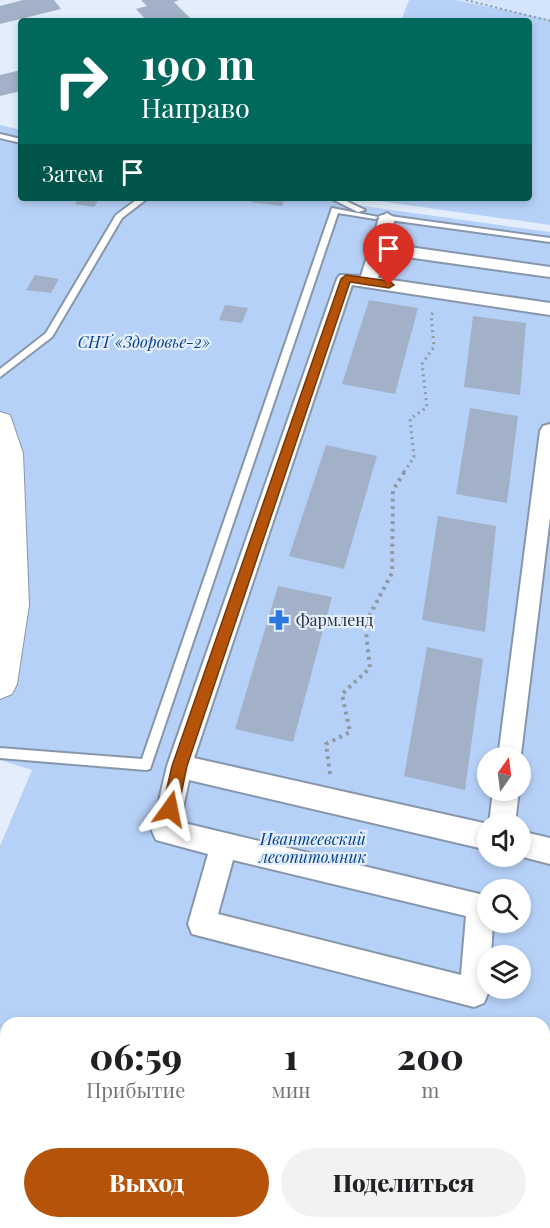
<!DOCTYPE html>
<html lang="ru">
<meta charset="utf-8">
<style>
:root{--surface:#fff;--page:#f2f2f2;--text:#202124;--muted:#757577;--accent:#b45309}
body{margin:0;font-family:"Playfair Display",serif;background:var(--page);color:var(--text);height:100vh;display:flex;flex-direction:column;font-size:22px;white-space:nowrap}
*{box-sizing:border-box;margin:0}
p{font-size:20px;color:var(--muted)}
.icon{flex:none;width:33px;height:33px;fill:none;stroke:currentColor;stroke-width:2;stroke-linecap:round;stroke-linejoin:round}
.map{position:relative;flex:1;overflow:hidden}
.side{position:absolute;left:0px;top:1017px;width:550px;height:212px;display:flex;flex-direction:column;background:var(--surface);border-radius:18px 18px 0 0;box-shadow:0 3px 9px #0003}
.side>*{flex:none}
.guide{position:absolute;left:18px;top:18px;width:514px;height:183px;border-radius:6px;box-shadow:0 3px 9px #0003;background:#00695c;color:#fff;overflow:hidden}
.needle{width:39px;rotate:14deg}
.fabs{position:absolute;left:477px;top:747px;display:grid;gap:12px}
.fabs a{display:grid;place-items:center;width:54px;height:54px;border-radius:50%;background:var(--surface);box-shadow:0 3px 9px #0003;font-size:30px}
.pin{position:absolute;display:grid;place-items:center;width:51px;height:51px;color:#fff;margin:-62px -26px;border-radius:50% 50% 50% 0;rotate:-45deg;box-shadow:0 0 6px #0007}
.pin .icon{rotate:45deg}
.me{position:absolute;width:66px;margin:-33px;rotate:12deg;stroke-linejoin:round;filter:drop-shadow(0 0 4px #0008)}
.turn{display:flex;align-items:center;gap:21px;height:126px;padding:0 24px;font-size:27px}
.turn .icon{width:78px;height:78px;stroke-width:2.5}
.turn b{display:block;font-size:42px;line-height:51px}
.then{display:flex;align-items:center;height:57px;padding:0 24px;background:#0003;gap:12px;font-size:22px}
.eta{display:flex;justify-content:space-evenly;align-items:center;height:102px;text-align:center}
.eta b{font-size:36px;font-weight:800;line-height:42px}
.primary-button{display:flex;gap:12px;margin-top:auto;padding:12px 24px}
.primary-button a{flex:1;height:69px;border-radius:36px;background:var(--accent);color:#fff;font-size:24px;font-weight:800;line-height:69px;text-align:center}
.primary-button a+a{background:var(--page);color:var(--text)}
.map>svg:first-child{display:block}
</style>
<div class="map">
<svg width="550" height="1228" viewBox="0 0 550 1228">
<rect width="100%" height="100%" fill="#e3edfb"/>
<polygon fill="#d4e4fc" points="454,0 550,0 550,19"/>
<g fill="#b6d1f8" fill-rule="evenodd">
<polygon points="409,0 454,0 550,19 550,225 358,198 530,198 530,21 401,21"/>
<path d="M0,125L21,130V198H339L342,203L550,232V1228H0V846L32,770L0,760ZM488,758H520V790H488ZM488,824H520V856H488ZM488,890H520V922H488ZM488,956H520V988H488ZM6,1023H544V1222H6Z"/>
</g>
<g fill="#a2b1c8">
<polygon points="23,0 54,0 61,9 0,24 0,6"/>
<polygon points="141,0 179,0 174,2 193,21 147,21 136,9 147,6"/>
<polygon points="21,70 21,91 0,96 0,75"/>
<polygon points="79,198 100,198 94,207 75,204"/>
<polygon points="252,198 285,198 282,206 251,202"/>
<polygon points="35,275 59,279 51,293 26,290"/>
<polygon points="369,300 418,308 395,394 342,384"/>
<polygon points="225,305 248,308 242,323 219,320"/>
<polygon points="473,316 526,323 520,395 464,387"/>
<polygon points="470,408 518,416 507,503 456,494"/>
<polygon points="326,445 377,456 344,569 289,556"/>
<polygon points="438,516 496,526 485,632 422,620"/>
<polygon points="278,586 332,597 293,742 235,729"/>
<polygon points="427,647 483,659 465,790 404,776"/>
</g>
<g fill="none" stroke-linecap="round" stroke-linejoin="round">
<g stroke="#8796ab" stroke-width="4">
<g id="service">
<polygon points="0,134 21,139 21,143 0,138"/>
<polygon points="139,198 148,198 122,218 52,337 0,377 0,369 46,333 116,215"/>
<polygon points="330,198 340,198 365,210 358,212"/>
<polygon points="332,208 378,217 382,215 550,238 550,242 382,219 378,217 375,219 338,213 150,769 146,770 0,758 0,748 142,759"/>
</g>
</g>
<g stroke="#8796ab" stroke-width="4">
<g id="minor">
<path d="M387,213L395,218L388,244L550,267V277L385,254L378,278L550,303V315L352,285L194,758L488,824V850L189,780L180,822L488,896V922H493L491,956H488V993L484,1003L474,1007L192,934L188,924L208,854L156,840L152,831L167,766L337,279L340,275L361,276L379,218ZM233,860L466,916L461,975L218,914Z"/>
<polygon points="550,424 550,517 520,762 520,758 498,758 540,431 543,426"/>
<polygon points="493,790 519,790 515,824 489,824"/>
<polygon points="520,831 550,838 550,864 519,856"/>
</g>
</g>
<g stroke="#8796ab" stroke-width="2">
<polygon id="secondary" points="0,412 10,415 23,453 29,605 17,684 12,694 0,699"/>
</g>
<polyline stroke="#9098a4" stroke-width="2" stroke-dasharray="2 3" stroke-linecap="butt" points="466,0 550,21"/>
<polyline stroke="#9098a4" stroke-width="3" stroke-dasharray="2 4" stroke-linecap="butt" points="404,472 414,457 410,419 427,407 422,364 434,347 431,315 435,310"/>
<polyline stroke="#9098a4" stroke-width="4" stroke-dasharray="3 4.5" stroke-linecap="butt" points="330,774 326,744 350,732 342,694 370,668 365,624 392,573 393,490 405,471"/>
<use href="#service" fill="#fff" fill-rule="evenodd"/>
<use href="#minor" fill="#fff" fill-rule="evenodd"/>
<use href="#secondary" fill="#fff" fill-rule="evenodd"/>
</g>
<polygon fill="#b45309" stroke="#753606" stroke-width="1.5" points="346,275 389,281 394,285 389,288 350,282 187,766 178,809 175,814 170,816 164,814 162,809 172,766 341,279"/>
<defs>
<g id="pharmacy-bare" transform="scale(1.62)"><path d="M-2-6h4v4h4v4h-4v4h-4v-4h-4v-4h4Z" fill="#2a77e2" stroke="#e3edfb" stroke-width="2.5" paint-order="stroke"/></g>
</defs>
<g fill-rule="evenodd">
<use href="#pharmacy-bare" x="279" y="620"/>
</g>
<g text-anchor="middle" stroke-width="4.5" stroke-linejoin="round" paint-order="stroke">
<g font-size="16" font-style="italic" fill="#014190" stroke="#e3edfb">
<text x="144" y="348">СНТ «Здоровье-2»</text>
<text x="313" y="845">Ивантеевский<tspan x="313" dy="18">лесопитомник</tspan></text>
</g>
<g font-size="16" fill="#2e343d" stroke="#e3edfb" text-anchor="start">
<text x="296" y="626">Фармленд</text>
</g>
</g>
</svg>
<div class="fabs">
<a><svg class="needle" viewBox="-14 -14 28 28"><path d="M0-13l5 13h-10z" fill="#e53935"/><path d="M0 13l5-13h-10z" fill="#757577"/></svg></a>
<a><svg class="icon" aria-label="sound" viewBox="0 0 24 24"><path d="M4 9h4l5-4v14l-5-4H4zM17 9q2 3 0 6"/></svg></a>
<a><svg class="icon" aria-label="search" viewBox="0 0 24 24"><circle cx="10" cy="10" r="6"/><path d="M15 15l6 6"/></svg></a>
<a><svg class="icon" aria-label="layers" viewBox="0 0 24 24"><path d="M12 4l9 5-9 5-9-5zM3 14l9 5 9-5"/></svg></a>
</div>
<div class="pin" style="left:389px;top:285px;background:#d93025"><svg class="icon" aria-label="arrive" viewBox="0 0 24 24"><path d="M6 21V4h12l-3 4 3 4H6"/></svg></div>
<svg class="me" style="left:170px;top:809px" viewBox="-20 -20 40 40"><path d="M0-17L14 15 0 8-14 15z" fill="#b45309" stroke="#fff" stroke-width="4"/></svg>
<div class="guide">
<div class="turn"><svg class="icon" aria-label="right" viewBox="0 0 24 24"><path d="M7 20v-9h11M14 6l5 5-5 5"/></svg><div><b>190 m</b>Направо</div></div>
<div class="then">Затем<svg class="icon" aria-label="arrive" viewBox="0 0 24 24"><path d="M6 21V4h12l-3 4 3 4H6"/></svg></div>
</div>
<section class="side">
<div class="eta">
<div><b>06:59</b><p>Прибытие</p></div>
<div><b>1</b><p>мин</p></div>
<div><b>200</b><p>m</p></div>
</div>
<div class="primary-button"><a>Выход</a><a>Поделиться</a></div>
</section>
</div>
